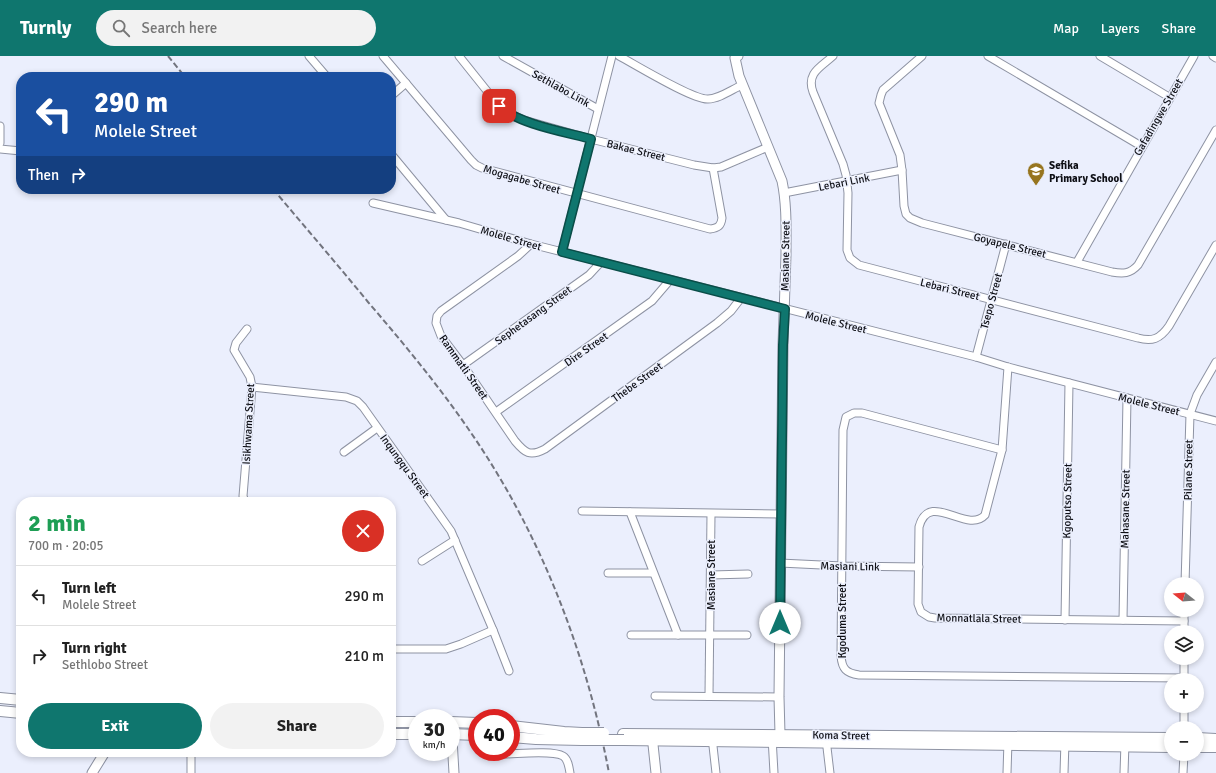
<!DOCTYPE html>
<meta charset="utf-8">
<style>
:root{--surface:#fff;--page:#f2f2f2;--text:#222;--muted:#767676;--line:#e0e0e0;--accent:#0f766e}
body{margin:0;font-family:Signika,sans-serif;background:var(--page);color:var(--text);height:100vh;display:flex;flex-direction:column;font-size:15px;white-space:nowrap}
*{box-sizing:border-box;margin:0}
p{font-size:13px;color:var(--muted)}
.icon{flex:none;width:22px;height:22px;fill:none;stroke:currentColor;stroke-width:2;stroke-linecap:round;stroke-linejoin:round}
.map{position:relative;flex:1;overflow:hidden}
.details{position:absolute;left:16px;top:441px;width:380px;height:260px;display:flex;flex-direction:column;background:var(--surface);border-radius:16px;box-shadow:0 2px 6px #0003}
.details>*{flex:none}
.top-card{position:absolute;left:16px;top:16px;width:380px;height:122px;border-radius:16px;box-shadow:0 2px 6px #0003;background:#1a4fa0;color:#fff;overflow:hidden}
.needle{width:26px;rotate:287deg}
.tools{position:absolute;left:1164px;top:521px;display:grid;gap:8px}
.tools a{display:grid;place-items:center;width:40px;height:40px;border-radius:50%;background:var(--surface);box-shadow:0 2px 6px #0003;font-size:20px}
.speed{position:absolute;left:408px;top:653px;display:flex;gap:8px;font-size:20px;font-weight:700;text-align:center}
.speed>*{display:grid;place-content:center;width:52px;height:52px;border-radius:50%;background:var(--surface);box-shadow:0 2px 6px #0003;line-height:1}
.speed small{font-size:10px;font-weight:400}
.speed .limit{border:6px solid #d22;background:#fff;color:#111}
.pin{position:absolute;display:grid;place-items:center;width:34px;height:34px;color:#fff;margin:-17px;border-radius:8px;box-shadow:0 2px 6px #0006}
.me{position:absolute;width:44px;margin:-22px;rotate:0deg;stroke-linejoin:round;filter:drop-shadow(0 0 3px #0008)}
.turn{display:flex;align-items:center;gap:14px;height:84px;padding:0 12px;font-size:18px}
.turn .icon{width:52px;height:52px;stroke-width:2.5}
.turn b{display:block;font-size:28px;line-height:34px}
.then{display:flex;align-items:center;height:38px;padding:0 12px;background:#0003;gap:8px;font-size:15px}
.round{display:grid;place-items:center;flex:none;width:42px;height:42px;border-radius:21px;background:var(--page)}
.overview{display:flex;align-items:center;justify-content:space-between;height:68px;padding:0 12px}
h1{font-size:24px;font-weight:800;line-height:30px;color:#1e9e55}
.primary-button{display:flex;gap:8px;margin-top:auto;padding:8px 12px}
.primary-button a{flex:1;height:46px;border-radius:24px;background:var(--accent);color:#fff;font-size:16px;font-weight:800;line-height:46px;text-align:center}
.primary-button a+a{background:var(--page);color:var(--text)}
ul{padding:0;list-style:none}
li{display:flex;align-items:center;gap:12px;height:60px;padding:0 12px;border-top:1px solid var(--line)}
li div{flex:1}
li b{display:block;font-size:15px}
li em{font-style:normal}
header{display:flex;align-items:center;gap:24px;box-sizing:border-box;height:56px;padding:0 20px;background:var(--accent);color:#fff}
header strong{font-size:19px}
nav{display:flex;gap:22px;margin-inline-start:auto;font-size:14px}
.search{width:280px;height:36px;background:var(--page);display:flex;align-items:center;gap:10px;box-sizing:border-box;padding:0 14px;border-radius:22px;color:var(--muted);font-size:15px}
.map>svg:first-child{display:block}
</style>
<header>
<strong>Turnly</strong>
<div class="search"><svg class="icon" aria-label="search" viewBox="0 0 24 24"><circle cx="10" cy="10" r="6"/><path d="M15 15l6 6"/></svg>Search here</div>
<nav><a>Map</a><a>Layers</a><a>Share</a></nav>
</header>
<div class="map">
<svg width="1216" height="717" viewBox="0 0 1216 717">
<rect width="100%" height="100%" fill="#ebeffd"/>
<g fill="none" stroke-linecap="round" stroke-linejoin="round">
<g stroke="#8e93a3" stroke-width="9">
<g id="minor">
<polyline points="309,0 327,21"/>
<path d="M383,0L471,104L476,109L482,112L710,173C718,172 721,170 722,162L713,112"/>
<polyline points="459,0 499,50 506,56 524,64 591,83 694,109 713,112 721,111 768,91"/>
<polyline points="503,0 598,53"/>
<path d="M619,0C636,9 693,44 708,43C719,43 731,34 742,29"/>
<path d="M833,0C821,11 806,17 813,36L843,108L846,119L848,137L847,194L850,202L859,209L1138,282C1152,286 1160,283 1169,270L1216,189"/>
<path d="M922,0L883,34L881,39L879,47L900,99L902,114L904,150L906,158L910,162L922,167L1112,216C1123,218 1130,218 1138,209L1216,74"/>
<polyline points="988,0 1141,90"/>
<polyline points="1100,0 1169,41"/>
<polyline points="1213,0 1216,2"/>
<polyline points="391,40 406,27"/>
<polyline points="0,70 0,87"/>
<polyline points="0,93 21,95"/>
<polyline points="391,98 446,164"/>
<polyline points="784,137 902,114"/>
<polyline points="373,147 459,167 531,188 976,301 1008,311 1216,365"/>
<path d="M531,188L518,200L441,255L437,260L436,267L441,280L463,309L515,385C525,397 530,401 545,393L717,267L731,255L741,242"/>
<polyline points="562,196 612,0"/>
<polyline points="1077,206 1194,0"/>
<polyline points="976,301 1006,188"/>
<polyline points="463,309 589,219 601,206"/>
<path d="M1008,311L1002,394L985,459C967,479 929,433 919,471L918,548L921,556L929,561L935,562L1184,565"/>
<polyline points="252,331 346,341 357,345 363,351 451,475 493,574 509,615"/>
<polyline points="496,356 652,245 670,224"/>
<path d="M1002,394L862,357H854L846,361L843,374L841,600C842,613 846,617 859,619L1184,622"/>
<polyline points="344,396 377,372"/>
<polyline points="245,446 243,440 252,331 250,321 234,294 236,287 247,273"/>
<polyline points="582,455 781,458"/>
<polyline points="630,456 678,579"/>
<polyline points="422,505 455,484"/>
<polyline points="780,507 842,510 919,511"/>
<polyline points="608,517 653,517"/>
<polyline points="711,519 748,518"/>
<polyline points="1185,528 1190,358 1197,339 1216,306"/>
<polyline points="1065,564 1069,327"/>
<polyline points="1123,564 1127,342"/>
<polyline points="1184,576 1184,554"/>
<polyline points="631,579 747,579"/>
<polyline points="391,593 446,593 461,588 493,574"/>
<polyline points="1184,624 1184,602"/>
<polyline points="709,639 711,458"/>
<polyline points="655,640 779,641"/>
<polyline points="1184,672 1184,650"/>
<polyline points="712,681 716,717"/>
<polyline points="772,681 774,717"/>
<polyline points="826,683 830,717"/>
<path d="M504,696V698C517,698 553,694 563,700C568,703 569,711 570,717"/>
<polyline points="191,717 191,696"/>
<polyline points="1007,717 1008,685"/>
<polyline points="1064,717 1065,685"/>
<polyline points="1124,717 1125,687"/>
<polyline points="1183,717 1184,698"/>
</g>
</g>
<g stroke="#8e93a3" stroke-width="11">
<g id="tertiary">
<path d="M738,0L735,2L739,20L782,125C787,149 786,174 786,199C785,229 784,259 783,289L779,641L780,678L778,686"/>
<polyline points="451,666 454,717"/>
<polyline points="652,679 656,717"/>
<polyline points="92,717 105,696"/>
</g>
</g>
<g stroke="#8e93a3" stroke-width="12">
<g id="secondary">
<polyline points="0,642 21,644"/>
<polyline points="0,655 21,657"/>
<polyline points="391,666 417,666"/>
<polyline points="451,666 477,667"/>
<polyline points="511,670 564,676 582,677"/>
<polyline points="391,678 417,678"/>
<polyline points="451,678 477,679"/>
<polyline points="623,678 1171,682"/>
<polyline points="511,681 536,683 582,684"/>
<polyline points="1197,682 1216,683"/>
<polyline points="624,684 1171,691"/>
<polyline points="1197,691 1216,691"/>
</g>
</g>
<use href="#minor" stroke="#fff" stroke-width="7"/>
<use href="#tertiary" stroke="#fff" stroke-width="9"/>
<use href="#secondary" stroke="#fff" stroke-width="10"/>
<g stroke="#72747e" stroke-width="2" stroke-dasharray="6 3" stroke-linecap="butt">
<polyline points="168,0 185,21"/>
<path d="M273,133C305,171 337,208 368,246C411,296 452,346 487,401C548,497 588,606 609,717"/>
</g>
<g stroke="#8e93a3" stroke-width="12" stroke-linecap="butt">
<g id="secondary-bridge">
<polyline points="582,677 604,677"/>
<polyline points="582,684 624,684"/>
</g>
</g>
<use href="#secondary-bridge" stroke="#fff" stroke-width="10"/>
</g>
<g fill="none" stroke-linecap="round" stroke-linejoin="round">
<g stroke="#0a4d48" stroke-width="10">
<path id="route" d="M499,50C518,68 565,76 591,83L562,196L785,253L783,289L780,567"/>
</g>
<use href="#route" stroke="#0f766e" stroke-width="7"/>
</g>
<defs>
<g id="school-pin" transform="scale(0.9)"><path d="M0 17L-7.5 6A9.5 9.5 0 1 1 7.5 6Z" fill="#97751f" stroke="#ebeffd"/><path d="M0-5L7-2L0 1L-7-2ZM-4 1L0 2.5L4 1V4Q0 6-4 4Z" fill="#fff"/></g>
</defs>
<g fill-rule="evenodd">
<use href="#school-pin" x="1036" y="115"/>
</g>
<g text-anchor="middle" stroke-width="3" stroke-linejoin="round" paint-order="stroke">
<g font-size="11" fill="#0e0f15" stroke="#ebeffd">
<text transform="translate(561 32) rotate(29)" y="4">Sethlabo Link</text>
<text transform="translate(1158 61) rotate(-60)" y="4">Gafadingwe Street</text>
<text transform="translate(636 94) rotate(14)" y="4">Bakae Street</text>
<text transform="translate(522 123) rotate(16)" y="4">Mogagabe Street</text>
<text transform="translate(844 126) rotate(-11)" y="4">Lebari Link</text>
<text transform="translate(511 182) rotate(16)" y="4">Molele Street</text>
<text transform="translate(1010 189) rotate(14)" y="4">Goyapele Street</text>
<text transform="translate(785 200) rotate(-89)" y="4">Masiane Street</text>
<text transform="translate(950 233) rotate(14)" y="4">Lebari Street</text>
<text transform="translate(991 245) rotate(-75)" y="4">Tsepo Street</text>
<text transform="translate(533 259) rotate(-36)" y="4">Sephetasang Street</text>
<text transform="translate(836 266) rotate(14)" y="4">Molele Street</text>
<text transform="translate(586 293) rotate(-35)" y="4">Dire Street</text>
<text transform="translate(464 311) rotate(55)" y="4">Rammatli Street</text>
<text transform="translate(637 326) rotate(-36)" y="4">Thebe Street</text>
<text transform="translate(1149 348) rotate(14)" y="4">Molele Street</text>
<text transform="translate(248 368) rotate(-87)" y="4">Isikhwama Street</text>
<text transform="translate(405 410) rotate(54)" y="4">Inqungqu Street</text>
<text transform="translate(1188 414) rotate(-89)" y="4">Pilane Street</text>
<text transform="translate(1067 445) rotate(-89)" y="4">Kgoputso Street</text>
<text transform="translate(1125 453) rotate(-89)" y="4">Mahasane Street</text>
<text transform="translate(850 510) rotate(1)" y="4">Masiani Link</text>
<text transform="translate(711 519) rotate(-90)" y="4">Masiane Street</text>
<text transform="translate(979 562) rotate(1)" y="4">Monnatlala Street</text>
<text transform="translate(842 565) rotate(-90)" y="4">Kgoduma Street</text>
<text transform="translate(841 679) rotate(1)" y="4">Koma Street</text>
</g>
<g font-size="11" font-weight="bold" fill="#0e0f15" stroke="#ebeffd" text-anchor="start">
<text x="1049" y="113">Sefika<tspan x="1049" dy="13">Primary School</tspan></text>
</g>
</g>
</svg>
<div class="tools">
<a><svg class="needle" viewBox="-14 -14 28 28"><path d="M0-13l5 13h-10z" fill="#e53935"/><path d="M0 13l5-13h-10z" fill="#767676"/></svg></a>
<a><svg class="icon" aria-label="layers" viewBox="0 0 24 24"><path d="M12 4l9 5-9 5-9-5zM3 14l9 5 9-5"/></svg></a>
<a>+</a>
<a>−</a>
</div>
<div class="speed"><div>30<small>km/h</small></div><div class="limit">40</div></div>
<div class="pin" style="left:499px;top:50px;background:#d93025"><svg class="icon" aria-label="arrive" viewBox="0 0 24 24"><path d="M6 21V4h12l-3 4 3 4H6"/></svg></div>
<svg class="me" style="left:780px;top:567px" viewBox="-20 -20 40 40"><circle r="19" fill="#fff"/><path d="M0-13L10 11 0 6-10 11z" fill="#0f766e"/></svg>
<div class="top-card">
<div class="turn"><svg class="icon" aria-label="left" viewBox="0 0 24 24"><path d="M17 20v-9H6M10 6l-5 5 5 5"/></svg><div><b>290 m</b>Molele Street</div></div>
<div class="then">Then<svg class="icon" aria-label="right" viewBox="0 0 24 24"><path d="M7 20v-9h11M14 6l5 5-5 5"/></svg></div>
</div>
<section class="details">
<div class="overview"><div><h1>2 min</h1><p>700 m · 20:05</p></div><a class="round" style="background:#d93025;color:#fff"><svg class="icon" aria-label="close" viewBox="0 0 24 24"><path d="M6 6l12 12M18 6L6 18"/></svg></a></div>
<ul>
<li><svg class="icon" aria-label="left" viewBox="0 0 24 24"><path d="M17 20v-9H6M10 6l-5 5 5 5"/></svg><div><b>Turn left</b><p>Molele Street</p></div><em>290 m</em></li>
<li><svg class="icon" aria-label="right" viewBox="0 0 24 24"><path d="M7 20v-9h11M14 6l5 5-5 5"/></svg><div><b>Turn right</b><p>Sethlobo Street</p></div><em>210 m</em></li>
</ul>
<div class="primary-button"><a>Exit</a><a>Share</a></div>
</section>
</div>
